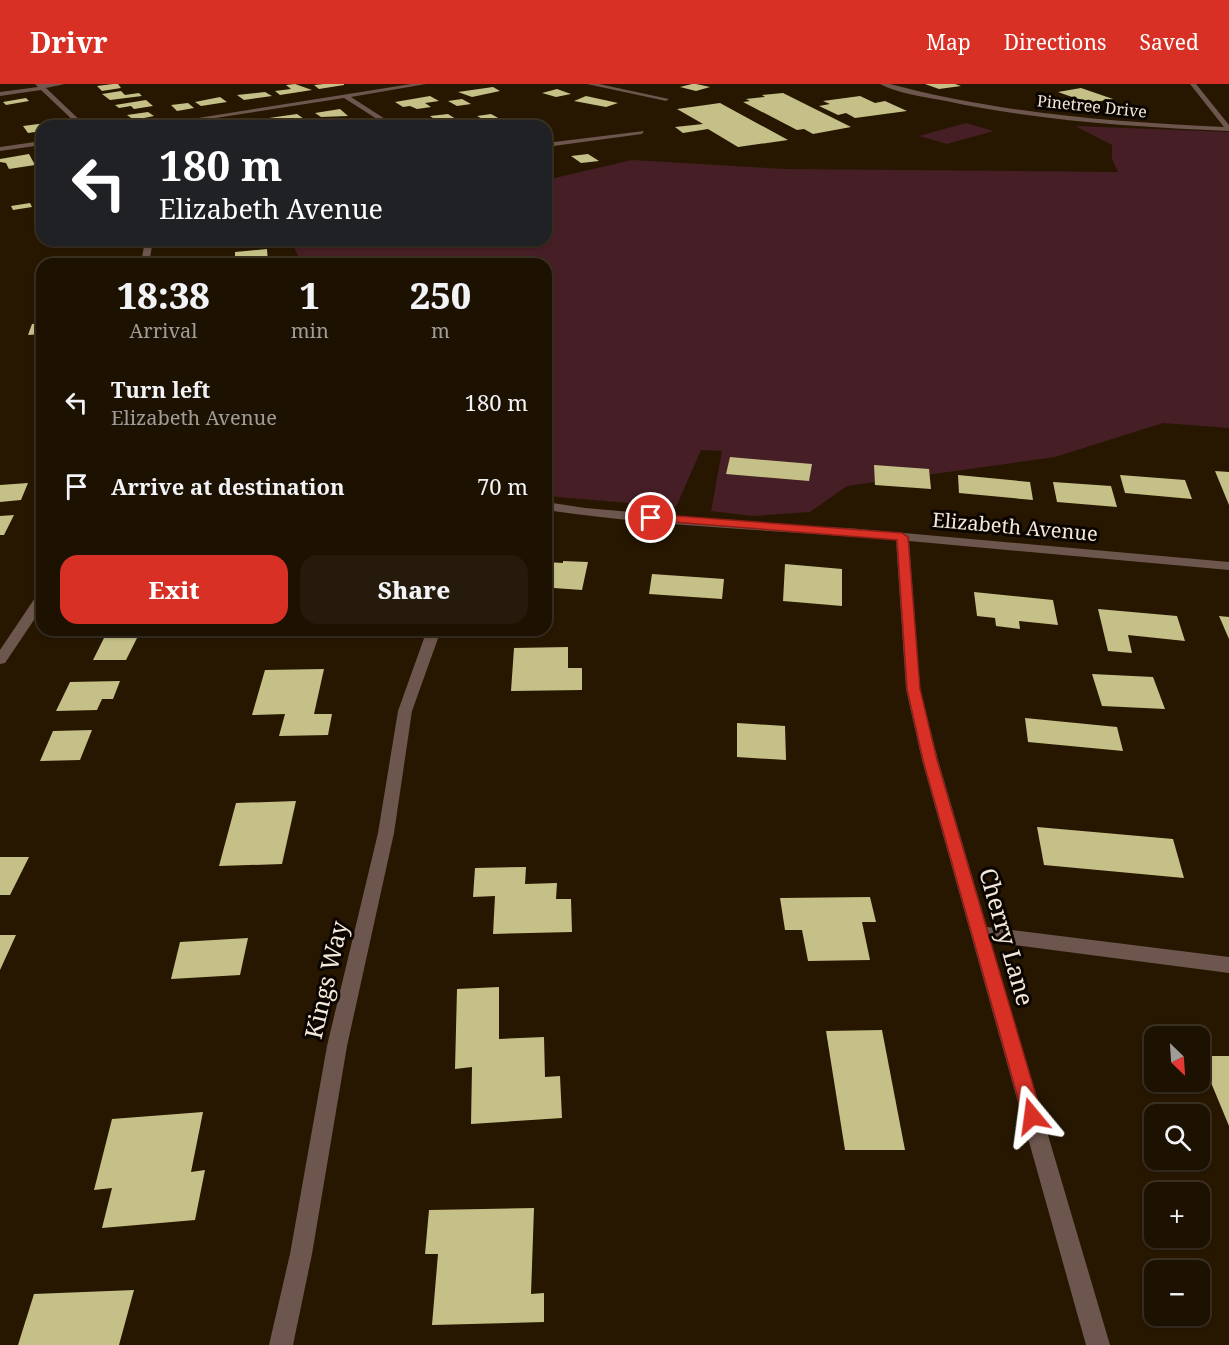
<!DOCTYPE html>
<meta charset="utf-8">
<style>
:root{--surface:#1d1101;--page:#251a0b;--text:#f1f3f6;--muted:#a09d99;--line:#3b3123;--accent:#d93025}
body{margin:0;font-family:"Noto Serif",serif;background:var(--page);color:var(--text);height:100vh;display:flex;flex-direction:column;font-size:22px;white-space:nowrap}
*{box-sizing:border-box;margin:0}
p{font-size:20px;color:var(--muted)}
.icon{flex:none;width:33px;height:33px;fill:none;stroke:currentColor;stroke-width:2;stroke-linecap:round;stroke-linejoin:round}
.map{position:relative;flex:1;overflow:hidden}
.drawer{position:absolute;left:36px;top:174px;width:516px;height:378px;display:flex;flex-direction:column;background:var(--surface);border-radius:18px;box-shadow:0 2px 4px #0004,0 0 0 2px var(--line)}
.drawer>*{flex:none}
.hud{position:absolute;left:36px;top:36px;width:516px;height:126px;border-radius:18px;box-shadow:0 2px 4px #0004,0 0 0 2px var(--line);background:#202124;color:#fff;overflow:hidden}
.needle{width:39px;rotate:155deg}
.tools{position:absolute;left:1144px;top:942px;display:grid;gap:12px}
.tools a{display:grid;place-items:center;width:66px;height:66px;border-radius:12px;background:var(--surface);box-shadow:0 2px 4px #0004,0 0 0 2px var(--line);font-size:30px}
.pin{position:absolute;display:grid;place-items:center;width:51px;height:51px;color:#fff;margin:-26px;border:3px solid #fff;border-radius:50%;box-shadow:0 2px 6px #0007}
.me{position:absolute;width:66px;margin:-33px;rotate:344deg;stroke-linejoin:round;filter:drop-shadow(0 0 4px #0008)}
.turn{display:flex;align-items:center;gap:21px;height:126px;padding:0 24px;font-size:27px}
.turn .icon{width:78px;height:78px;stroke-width:2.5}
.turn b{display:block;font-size:42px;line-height:51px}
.eta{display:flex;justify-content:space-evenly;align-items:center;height:102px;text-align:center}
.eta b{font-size:36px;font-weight:800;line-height:42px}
.cta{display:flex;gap:12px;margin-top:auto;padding:12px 24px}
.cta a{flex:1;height:69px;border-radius:18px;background:var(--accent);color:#fff;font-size:24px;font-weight:800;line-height:69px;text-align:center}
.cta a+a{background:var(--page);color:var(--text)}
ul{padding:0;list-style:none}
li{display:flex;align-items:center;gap:18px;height:84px;padding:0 24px}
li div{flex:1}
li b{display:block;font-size:22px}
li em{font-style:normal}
header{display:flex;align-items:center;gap:36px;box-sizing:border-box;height:84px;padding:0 30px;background:var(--accent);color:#fff}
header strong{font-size:28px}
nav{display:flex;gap:33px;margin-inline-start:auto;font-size:21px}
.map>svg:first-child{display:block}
</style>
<header>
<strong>Drivr</strong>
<nav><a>Map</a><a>Directions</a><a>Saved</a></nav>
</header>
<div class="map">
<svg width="1229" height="1261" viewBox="0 0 1229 1261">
<rect width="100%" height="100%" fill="#271701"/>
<g fill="#451f25">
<polygon points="966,39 994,47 947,60 919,52"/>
<polygon points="1075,42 1229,48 1229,344 1163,339 1055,373 847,402 810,428 752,432 711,427 722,367 701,366 676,423 546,412 546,180 293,180 298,172 291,156 546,156 546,96 632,76 785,85 1118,88 1112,75 1112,61"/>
</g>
<g fill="#c5c087">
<polygon points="113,0 118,0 121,4 102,7 97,2"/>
<polygon points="295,0 312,6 280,11 275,7 291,5 286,1"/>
<polygon points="324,0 344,0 344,1 319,5 314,1"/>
<polygon points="692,0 696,0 710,3 696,7 680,3"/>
<polygon points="925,0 955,0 961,2 939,5"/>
<polygon points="493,3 500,7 472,13 458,8"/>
<polygon points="1081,4 1113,15 1089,19 1058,8"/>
<polygon points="557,5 571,10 556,13 542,9"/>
<polygon points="121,7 125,11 139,9 142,12 110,16 102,10"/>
<polygon points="265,8 272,12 244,16 237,11"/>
<polygon points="783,9 851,43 813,50 804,45 797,46 743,18 750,17 746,15 765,13 762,11"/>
<polygon points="430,12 439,17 425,19 431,23 417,25 410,22 403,23 395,18"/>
<polygon points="586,12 618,19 606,23 574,17"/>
<polygon points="860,12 875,19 885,17 907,27 855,34 846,29 838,31 819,22 830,20 823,17"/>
<polygon points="220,13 227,18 201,22 195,18"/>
<polygon points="26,14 29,17 6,21 3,18"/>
<polygon points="462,15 471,20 457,22 448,17"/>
<polygon points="146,16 153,22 134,25 131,22 119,24 115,21"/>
<polygon points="188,19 194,24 177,27 171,21"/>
<polygon points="720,19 788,56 738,63 708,45 683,49 675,43 703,40 677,25"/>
<polygon points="340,25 348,32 321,33 315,29"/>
<polygon points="148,28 154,32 134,36 127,31"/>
<polygon points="297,30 304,35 300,36 309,42 292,42 286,38 275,39 269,34"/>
<polygon points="448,30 459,37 440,39 430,32"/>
<polygon points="491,30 500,35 486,37 477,32"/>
<polygon points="256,36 262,41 229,42 226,40"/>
<polygon points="46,39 49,42 42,42 42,47 28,49 23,42"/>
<polygon points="29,70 35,81 9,85 6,79 0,78 0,75"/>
<polygon points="588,70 599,77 581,79 571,72"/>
<polygon points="30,119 32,123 13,126 11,122"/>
<polygon points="267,165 268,179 235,180 235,168"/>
<polygon points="42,239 42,250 28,251 32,240"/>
<polygon points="730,373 812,380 809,397 726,390"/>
<polygon points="874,381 929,385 931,405 875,401"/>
<polygon points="1215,387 1229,388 1229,421"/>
<polygon points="958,391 1030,398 1033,416 959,409"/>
<polygon points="1120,391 1185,396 1192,415 1125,409"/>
<polygon points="1053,398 1111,402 1117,423 1057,418"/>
<polygon points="28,399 21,416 0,418 0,401"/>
<polygon points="14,431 4,451 0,451 0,432"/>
<polygon points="563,477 588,478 582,506 554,504 551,512 546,512 546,478 563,479"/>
<polygon points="785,480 842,485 842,522 783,517"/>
<polygon points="652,490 724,495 722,515 649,510"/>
<polygon points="974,508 1053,516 1058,541 1019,537 1020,545 996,542 995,534 977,532"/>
<polygon points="1098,525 1177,532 1185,557 1128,551 1132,569 1108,567"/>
<polygon points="1219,532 1229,533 1229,555"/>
<polygon points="107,548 140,548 126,576 93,576"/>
<polygon points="568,563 568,584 582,584 582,606 511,607 514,564"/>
<polygon points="324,585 314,630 332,630 328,651 279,652 285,630 252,631 265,586"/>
<polygon points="1092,590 1153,593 1165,625 1102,622"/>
<polygon points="120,597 113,615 102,615 97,626 56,627 70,598"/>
<polygon points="1025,634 1117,643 1123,667 1028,658"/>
<polygon points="737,639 785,642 786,676 737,673"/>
<polygon points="92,646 80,676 40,677 53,647"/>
<polygon points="296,717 282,780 219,782 236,719"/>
<polygon points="1037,743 1173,755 1184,794 1044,781"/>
<polygon points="0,773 29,773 10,811 0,811"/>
<polygon points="526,783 525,800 557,799 556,815 571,815 572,848 493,850 495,812 473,813 475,784"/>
<polygon points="870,813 876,838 862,838 870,876 808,877 802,846 785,846 780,814"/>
<polygon points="0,851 16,851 0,886"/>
<polygon points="248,854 240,891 171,895 180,858"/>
<polygon points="499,903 499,955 544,953 545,993 560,992 562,1034 471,1040 472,983 455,985 457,905"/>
<polygon points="882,946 905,1066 845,1066 826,947"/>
<polygon points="1200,972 1229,972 1229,1042"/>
<polygon points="203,1028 191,1088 205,1086 195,1136 102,1144 112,1104 94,1106 112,1035"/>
<polygon points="534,1124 531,1210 544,1209 544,1238 432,1241 438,1170 425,1170 429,1126"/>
<polygon points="134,1206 119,1261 18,1261 34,1210"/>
</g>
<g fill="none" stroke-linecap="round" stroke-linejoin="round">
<g fill="#6d564e" fill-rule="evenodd">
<polygon points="35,0 65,0 46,4 86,42 79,42 41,6 0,12 0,8 38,3"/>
<polygon points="411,0 426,0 351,13 396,42 388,42 344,14 164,42 148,42"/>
<polygon points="587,0 599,0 669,15 666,17"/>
<path d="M880,0H890C999,29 1111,38 1224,43L1190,0H1196L1229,41V47C1134,43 1039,37 946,17C925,13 899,10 880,0Z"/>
<polygon points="644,47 642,50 546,63 546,59"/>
<polygon points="42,57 42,61 0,67 0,63"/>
<polygon points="145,156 153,156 149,180 141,180"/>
<path d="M546,418L585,424L804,443L848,444L1229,478V486L909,457L920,605L938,676L987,843L1229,873V889L991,858L1110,1261H1086L922,676L906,605L896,456C779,446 662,443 546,426Z"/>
<polygon points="42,510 42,524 5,579 0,580 0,566 37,511"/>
<polygon points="427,546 441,546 412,627 394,749 347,962 312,1170 293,1261 269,1261 290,1170 327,962 378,749 398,627"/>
</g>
</g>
<polygon fill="#d93025" stroke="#8d1f18" stroke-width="1.5" points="651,430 902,449 908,453 920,605 937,676 1042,1032 1039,1038 1032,1041 1026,1038 1023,1032 923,676 907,605 897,456 647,436 647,431"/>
<g text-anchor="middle" stroke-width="6" stroke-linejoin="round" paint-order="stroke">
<g font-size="16" fill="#f4e8da" stroke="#0b0500">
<text transform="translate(1092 22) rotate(6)" y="6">Pinetree Drive</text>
</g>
<g font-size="20" fill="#f4e8da" stroke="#0b0500">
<text transform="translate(1015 443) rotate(5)" y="7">Elizabeth Avenue</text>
</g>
<g font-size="24" fill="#f4e8da" stroke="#0b0500">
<text transform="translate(1006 853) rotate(74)" y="8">Cherry Lane</text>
<text transform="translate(327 896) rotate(-77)" y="8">Kings Way</text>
</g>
</g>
</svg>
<div class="tools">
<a><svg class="needle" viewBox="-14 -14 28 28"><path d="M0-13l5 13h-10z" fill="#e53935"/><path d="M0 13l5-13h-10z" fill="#a09d99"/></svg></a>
<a><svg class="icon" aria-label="search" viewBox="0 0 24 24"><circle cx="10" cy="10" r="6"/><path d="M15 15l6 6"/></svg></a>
<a>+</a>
<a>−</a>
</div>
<div class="pin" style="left:651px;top:434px;background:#d93025"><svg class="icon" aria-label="arrive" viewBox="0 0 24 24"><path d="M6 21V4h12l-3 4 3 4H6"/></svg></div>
<svg class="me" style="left:1032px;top:1032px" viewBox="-20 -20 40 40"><path d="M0-17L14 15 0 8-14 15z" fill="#d93025" stroke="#fff" stroke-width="4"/></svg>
<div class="hud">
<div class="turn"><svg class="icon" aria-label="left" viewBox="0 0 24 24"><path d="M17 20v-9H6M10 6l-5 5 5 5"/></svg><div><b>180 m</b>Elizabeth Avenue</div></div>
</div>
<section class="drawer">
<div class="eta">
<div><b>18:38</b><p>Arrival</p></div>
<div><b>1</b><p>min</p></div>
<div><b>250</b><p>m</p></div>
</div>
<ul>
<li><svg class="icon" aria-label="left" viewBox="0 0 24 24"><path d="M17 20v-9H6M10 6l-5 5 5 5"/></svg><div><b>Turn left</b><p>Elizabeth Avenue</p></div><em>180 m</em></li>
<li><svg class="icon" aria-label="arrive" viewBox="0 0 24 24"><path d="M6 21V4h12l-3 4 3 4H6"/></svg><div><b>Arrive at destination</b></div><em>70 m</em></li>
</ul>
<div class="cta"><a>Exit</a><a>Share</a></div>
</section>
</div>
